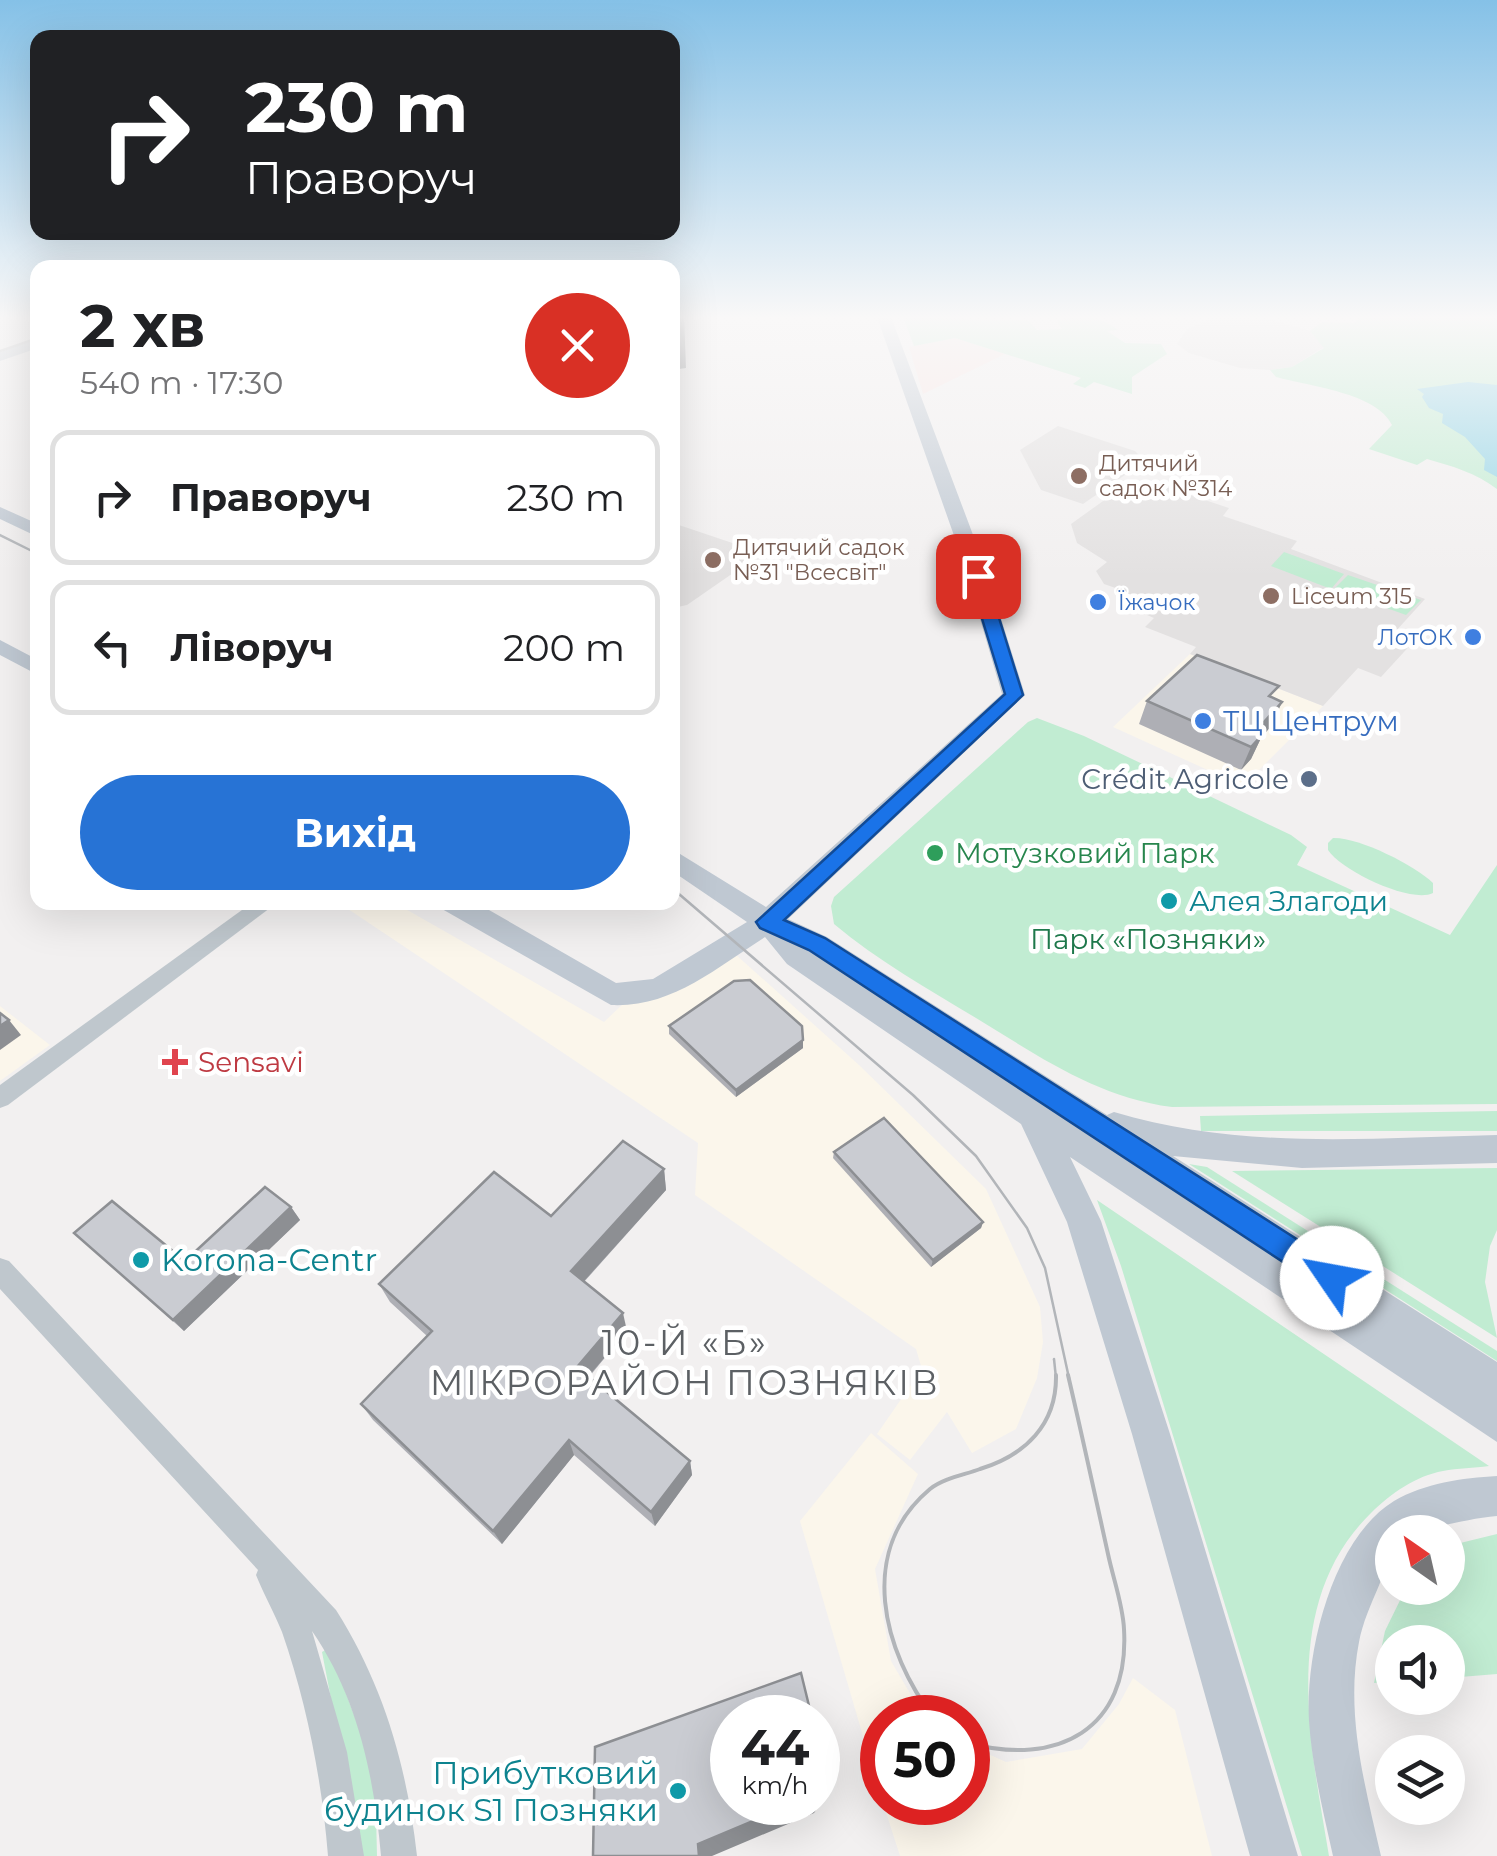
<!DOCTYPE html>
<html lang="uk">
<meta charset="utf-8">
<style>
:root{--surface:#fff;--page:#f6f6f6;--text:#202124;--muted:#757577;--line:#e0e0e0;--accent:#2773d5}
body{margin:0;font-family:Montserrat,sans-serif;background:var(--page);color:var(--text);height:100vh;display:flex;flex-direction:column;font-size:38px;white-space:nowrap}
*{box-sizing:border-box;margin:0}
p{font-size:32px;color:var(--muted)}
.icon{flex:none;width:55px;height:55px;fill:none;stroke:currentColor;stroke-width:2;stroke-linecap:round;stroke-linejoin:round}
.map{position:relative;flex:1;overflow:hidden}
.drawer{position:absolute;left:30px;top:260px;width:650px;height:650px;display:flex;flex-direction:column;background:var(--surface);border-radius:20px;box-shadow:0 10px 40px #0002}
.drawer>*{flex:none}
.banner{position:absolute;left:30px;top:30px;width:650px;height:210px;border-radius:20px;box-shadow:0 10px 40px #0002;background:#202124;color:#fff;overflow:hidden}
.needle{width:65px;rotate:326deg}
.controls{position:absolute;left:1375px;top:1515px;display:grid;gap:20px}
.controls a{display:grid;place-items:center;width:90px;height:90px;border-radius:50%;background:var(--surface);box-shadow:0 10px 40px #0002;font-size:50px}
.speed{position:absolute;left:710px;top:1695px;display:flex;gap:20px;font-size:50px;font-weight:700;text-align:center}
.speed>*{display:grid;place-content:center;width:130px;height:130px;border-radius:50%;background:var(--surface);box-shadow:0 10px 40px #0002;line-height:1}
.speed small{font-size:25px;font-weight:400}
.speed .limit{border:15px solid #d22;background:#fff;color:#111}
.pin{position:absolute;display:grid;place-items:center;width:85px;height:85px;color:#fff;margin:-42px;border-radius:20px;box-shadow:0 5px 15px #0006}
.me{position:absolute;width:110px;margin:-55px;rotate:303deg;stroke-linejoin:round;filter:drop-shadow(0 0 8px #0008)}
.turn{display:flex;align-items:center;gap:35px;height:210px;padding:0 50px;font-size:45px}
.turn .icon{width:130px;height:130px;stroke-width:2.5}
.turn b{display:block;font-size:70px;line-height:85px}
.round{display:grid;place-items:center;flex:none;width:105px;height:105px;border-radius:52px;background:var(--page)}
.head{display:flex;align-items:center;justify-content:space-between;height:170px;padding:0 50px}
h1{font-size:60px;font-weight:700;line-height:75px}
.primary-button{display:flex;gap:20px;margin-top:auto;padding:20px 50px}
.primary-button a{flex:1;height:115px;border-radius:60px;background:var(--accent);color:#fff;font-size:40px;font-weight:700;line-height:115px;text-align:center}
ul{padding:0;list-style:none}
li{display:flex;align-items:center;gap:30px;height:135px;margin:0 20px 15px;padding:0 30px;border:5px solid var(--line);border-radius:20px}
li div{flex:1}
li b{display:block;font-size:38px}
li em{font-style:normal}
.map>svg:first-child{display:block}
</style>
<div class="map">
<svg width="1497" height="1856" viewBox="0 0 1497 1856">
<rect width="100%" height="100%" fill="#f2f0f0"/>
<g fill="#fbf6eb">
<polygon points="1190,654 1323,706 1243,786 1113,727"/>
<polygon points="339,903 395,903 604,1022 626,1001 734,953 859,1065 986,1189 1040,1307 1043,1342 1037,1378 1016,1429 972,1453 947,1412 910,1460 877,1434 922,1369 916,1349 695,1195 698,1143"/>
<polygon points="0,1006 50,1045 0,1081"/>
<polygon points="871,1433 918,1474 875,1569 891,1661 924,1717 882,1718 882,1801 800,1521"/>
<polygon points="1133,1678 1175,1710 1212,1856 900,1856 883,1803 968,1802 968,1745 1006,1762 1082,1749 1119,1704"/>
</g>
<g fill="#e3e1e1">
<polygon points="1214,317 1273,320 1310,331 1324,347 1292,367 1270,370 1240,368 1189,353 1177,344 1187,329"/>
<polygon points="1058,426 1135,451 1145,461 1083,504 1041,490 1020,450"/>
<polygon points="1135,484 1160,485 1229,508 1223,516 1297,541 1291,549 1425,599 1395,632 1415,640 1381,677 1358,668 1323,706 1190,654 1196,647 1145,627 1154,618 1119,603 1127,592 1104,584 1096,571 1107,562 1077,543 1071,524 1124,486"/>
<polygon points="673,523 762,553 687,605 673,608"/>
</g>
<polygon fill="#f9e4e2" points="955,338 1005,354 923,394 909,347"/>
<g fill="#c1ecd2">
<path d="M903,317L1029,321L1037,330L1062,329L1057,322C1076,312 1103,317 1118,330L1107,331L1125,343L1161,344L1167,354L1132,377V394L1094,382L1085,388L1073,384L1081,378L955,338L914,346Z"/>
<path d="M1361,317H1497V489C1476,473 1452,466 1427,459L1417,465L1369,449L1392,425C1377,393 1309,386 1276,377L1270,370L1292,367L1324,348L1310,331L1322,322L1354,323Z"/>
<polygon points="1284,552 1344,574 1331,589 1271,566"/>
<polygon points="1348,575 1421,600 1406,615 1334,589"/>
<path d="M1037,718L1084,736L1291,835L1307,847L1297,865L1450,935L1497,865V1104L1172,1107C1097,1097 1040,1057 976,1018C928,989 878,961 834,924L831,906L834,897L1028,722Z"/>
<path d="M1333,838C1359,837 1414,865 1433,883V893C1411,904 1342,871 1328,850V843Z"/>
<polygon points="1497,1111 1497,1131 1201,1131 1200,1116"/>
<polygon points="1189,1164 1207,1167 1497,1351 1497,1361"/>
<polygon points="1497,1168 1497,1230 1490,1246 1485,1282 1497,1338 1232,1171"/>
<path d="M1097,1200L1489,1466C1474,1468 1458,1468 1443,1471C1416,1476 1391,1493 1371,1513C1279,1603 1310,1742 1329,1856H1302L1121,1266Z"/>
<polygon points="1497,1534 1497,1674 1448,1678 1448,1642 1392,1642 1392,1681 1374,1683 1385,1631 1406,1588 1448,1588 1448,1546"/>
<polygon points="329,1648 375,1771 377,1856 355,1856 347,1782 322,1652"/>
</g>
<polygon fill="#92d4e6" points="1468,382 1497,385 1497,477 1484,470 1485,459 1465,437 1442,423 1443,414 1429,408 1422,397 1424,394 1417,389"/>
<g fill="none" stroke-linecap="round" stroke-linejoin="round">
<g fill="#bfc7cd" fill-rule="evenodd">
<polygon points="253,902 278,902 8,1105 0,1108 0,1085"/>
<path d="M0,1258L9,1261L336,1610C384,1686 407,1767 417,1856H381C374,1776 358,1698 312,1631L347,1752L364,1856H328C322,1781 307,1704 282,1632C274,1612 264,1595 256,1575L258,1570L0,1289Z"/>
</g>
<g fill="#bfc8d2" fill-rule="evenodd">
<path d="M877,317H891L984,564L1025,695L788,919L827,937L1107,1115L1114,1112C1239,1150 1368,1138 1497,1135V1163L1302,1168L1173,1156L1497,1362V1442L1070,1157L1101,1221L1170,1434L1298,1856H1250L1132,1434L1067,1222L1021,1124L787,964L765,937C716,968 671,1008 611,1005L442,909L439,902H475L616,983L653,979L747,922L672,871V849L766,907L1002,694L964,564Z"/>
<polygon points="38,339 38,348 0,361 0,352"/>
<polygon points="0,507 38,524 38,537 0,519"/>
<polygon points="0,640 38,660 38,675 0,655"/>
<path d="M1497,1476V1516C1461,1519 1428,1532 1392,1532C1392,1572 1367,1601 1359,1642C1345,1714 1365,1786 1381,1856H1333C1323,1811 1312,1766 1309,1721C1305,1653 1332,1539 1394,1501C1425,1483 1462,1478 1497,1476Z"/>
</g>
<g stroke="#b2b5b9" stroke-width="2.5">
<polyline points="0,351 38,338"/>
<polyline points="0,535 38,554"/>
<polyline points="672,888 913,1095 976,1156 1027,1228 1045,1268 1069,1378"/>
<polyline points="1054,1359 1056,1378"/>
</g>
<g stroke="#b2b5b9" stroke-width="4">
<path d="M934,1718C883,1652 856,1551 930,1489C944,1478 964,1475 980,1469C1025,1455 1057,1425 1056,1375"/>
<path d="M968,1743C1057,1767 1130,1730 1124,1629C1123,1605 1113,1578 1108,1554C1095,1495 1082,1435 1068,1375"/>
</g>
</g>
<g fill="#aeafb5">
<polygon points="1273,698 1272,725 1261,738 1251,759 1241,770 1139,724 1147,701"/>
<polygon points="669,1026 803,1040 803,1048 736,1097 669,1034"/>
<polygon points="834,1152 983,1222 981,1228 931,1267 833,1158"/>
<polygon points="664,1169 666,1190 584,1282 627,1331 589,1377 690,1461 692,1475 655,1526 574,1455 502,1544 373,1420 361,1404 427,1336 390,1302 379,1284 551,1216"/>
<polygon points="291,1207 300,1220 184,1331 74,1233 185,1261"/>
</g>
<g fill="#8d8f93">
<polygon points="672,317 684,317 686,368 672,370"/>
<polygon points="1282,702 1272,725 1261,738 1251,759 1241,770 1251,747 1254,733"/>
<polygon points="9,1020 21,1035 0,1050 0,1026"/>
<polygon points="803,1040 803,1048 736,1097 736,1090"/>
<polygon points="664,1169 666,1190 576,1290 571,1271"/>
<polygon points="291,1207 300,1220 184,1331 173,1320"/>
<polygon points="983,1222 981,1228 931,1267 933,1260"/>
<polygon points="623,1313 627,1331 582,1384 577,1367"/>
<polygon points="569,1440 574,1455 502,1544 493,1531"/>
<polygon points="690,1461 692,1475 655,1526 651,1512"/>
<polygon points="830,1789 814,1813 712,1856 699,1856 698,1844 798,1802 818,1802 818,1795"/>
</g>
<g fill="#caccd2" stroke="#8d8f93" stroke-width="2.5">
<polygon points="1197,655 1279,686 1269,696 1282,702 1254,733 1261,736 1251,747 1147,701"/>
<polygon points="750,980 802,1026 803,1040 736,1090 669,1026 734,981"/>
<polygon points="0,1013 9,1020 0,1026"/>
<polygon points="884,1118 983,1222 933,1260 834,1152"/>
<polygon points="623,1141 664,1169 571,1271 623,1313 577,1367 690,1461 651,1512 569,1440 493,1531 361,1404 432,1331 379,1284 494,1172 551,1216"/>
<polygon points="265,1187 291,1207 173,1320 74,1233 112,1201 185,1261"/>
<polygon points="801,1673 812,1718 732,1718 732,1802 798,1802 698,1844 699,1856 593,1856 595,1747"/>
<polygon points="818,1738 830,1789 818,1795"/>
</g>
<linearGradient id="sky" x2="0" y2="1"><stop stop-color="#85c1e7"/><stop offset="0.55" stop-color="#f9f8f8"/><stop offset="1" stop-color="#f9f8f8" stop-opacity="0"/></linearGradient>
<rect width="1497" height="577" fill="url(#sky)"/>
<polygon fill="#1a73e8" stroke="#114b97" stroke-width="2.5" points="978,571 986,576 1023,695 784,920 825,938 1342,1268 1346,1278 1342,1287 1332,1292 1321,1287 809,950 760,928 756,922 1005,694 969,576"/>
<g fill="#8d6e63" stroke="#fff" stroke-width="4">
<circle cx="1079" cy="476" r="10"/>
<circle cx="713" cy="560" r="10"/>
<circle cx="1271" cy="596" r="10"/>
</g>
<g fill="#3f7fe0" stroke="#fff" stroke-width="4">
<circle cx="1098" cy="602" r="10"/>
<circle cx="1473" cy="637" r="10"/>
<circle cx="1203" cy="721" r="10"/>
</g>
<circle fill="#5c6f8a" stroke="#fff" stroke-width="4" cx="1309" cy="779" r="10"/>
<circle fill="#2e9e5b" stroke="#fff" stroke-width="4" cx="935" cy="853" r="10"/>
<g fill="#0f9aa8" stroke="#fff" stroke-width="4">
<circle cx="1169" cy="901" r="10"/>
<circle cx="141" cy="1260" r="10"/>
<circle cx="678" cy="1791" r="10"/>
</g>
<path fill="#e0444e" stroke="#fff" stroke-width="4" d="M170 1047h10v10h10v10h-10v10h-10v-10h-10v-10h10z"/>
<g text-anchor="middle" stroke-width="9" stroke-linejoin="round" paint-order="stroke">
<g font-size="22" fill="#785e54" stroke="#fff" text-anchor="start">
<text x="1099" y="471">Дитячий<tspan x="1099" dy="25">садок №314</tspan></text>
<text x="733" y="555">Дитячий садок<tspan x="733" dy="25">№31 "Всесвіт"</tspan></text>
<text x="1291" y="604">Liceum 315</text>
</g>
<g font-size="22" fill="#366cbe" stroke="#fff" text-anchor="start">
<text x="1118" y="610">Їжачок</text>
<text x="1453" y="645" text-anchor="end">ЛотОК</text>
</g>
<g font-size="28" fill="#366cbe" stroke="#fff" text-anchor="start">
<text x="1223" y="731">ТЦ Центрум</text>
</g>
<g font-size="28" fill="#4e5e75" stroke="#fff" text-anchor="end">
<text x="1289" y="789">Crédit Agricole</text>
</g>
<g font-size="28" fill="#27864d" stroke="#fff" text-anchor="start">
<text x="955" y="863">Мотузковий Парк</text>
</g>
<g font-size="28" fill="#0d838f" stroke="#fff" text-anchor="start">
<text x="1189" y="911">Алея Злагоди</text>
</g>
<g font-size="28" fill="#1e784b" stroke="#fff">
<text x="1148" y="949">Парк «Позняки»</text>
</g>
<g font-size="28" fill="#be3a42" stroke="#fff" text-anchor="start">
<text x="198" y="1072">Sensavi</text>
</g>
<g font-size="32" fill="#0d838f" stroke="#fff" text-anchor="start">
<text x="161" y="1271">Korona-Centr</text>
<text x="658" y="1784" text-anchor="end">Прибутковий<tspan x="658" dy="37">будинок S1 Позняки</tspan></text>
</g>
<g font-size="35" letter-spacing="2.5" fill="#5c6064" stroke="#fff">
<text x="685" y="1355">10-Й «Б»<tspan x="685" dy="40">МІКРОРАЙОН ПОЗНЯКІВ</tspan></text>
</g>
</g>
</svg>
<div class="controls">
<a><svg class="needle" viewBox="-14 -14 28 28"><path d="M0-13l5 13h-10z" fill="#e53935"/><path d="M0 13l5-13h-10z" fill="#757577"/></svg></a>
<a><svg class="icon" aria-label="sound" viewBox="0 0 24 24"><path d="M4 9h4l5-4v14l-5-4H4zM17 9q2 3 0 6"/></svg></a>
<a><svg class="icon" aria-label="layers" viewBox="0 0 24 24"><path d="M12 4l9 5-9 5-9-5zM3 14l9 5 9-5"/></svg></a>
</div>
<div class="speed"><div>44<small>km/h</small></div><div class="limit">50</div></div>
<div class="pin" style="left:978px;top:576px;background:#d93025"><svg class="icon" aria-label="arrive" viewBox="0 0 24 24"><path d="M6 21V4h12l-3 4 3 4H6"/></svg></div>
<svg class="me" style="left:1332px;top:1278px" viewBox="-20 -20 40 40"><circle r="19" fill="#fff"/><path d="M0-13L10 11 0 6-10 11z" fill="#1a73e8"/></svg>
<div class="banner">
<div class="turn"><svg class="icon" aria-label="right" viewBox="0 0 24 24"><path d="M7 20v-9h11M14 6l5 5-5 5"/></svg><div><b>230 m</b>Праворуч</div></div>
</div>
<section class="drawer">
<div class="head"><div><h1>2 хв</h1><p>540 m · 17:30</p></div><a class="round" style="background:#d93025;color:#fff"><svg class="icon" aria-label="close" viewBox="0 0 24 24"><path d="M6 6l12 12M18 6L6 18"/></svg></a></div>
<ul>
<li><svg class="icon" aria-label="right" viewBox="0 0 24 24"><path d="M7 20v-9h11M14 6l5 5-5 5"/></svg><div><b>Праворуч</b></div><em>230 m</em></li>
<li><svg class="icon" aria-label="left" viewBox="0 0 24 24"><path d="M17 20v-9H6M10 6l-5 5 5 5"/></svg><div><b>Ліворуч</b></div><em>200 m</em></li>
</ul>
<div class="primary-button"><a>Вихід</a></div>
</section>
</div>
